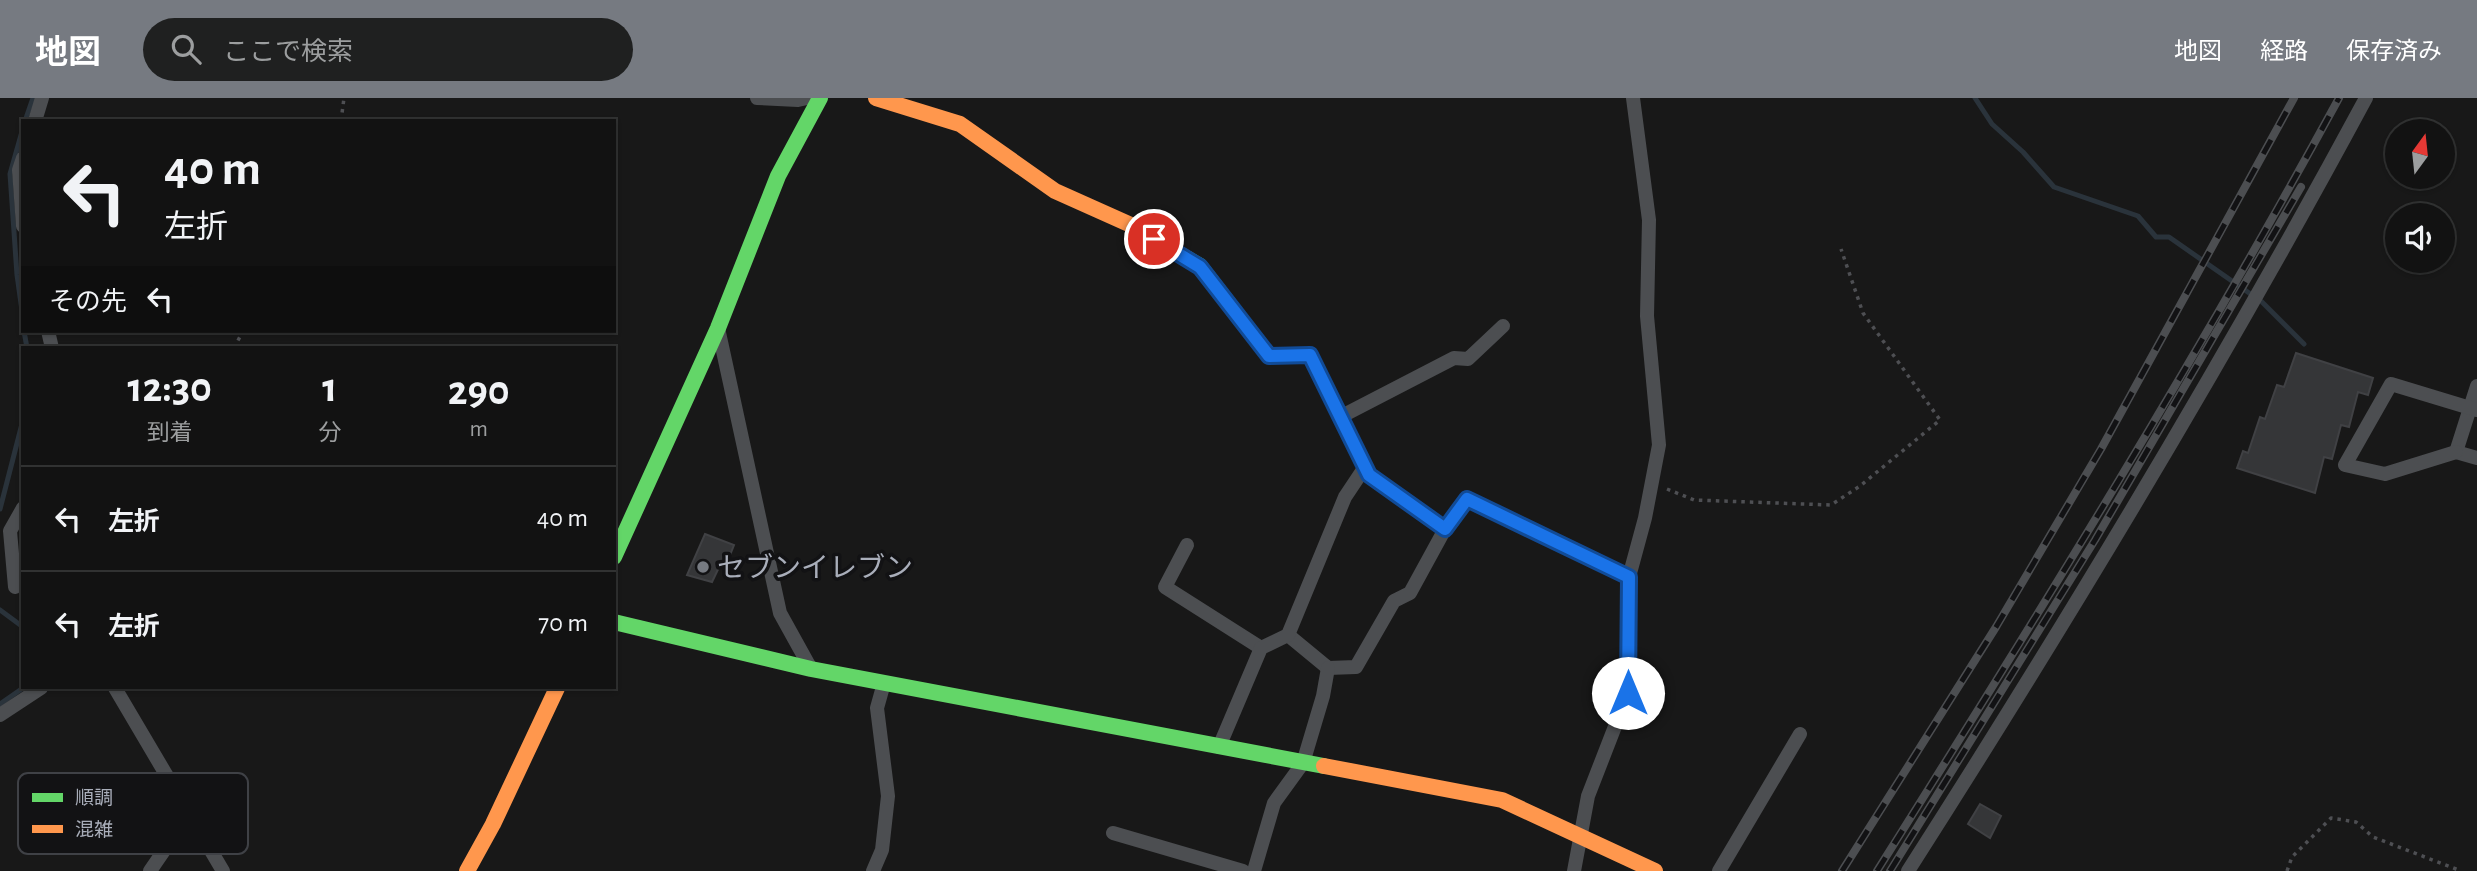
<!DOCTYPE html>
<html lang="ja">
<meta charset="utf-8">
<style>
:root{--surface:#121212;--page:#1f2020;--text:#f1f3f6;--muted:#9c9e9f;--line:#313232;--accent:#767a81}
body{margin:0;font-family:"Alegreya Sans","Noto Sans JP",sans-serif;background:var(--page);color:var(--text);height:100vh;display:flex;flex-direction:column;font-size:26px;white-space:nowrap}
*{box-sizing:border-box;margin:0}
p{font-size:23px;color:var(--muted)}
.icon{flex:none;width:38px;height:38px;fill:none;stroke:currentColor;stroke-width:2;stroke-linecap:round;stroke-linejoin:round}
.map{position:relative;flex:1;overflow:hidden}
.details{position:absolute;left:21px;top:248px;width:595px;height:343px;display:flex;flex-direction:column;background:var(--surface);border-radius:0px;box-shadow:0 2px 5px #0004,0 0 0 2px var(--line)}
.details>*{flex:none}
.hud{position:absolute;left:21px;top:21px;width:595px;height:214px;border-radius:0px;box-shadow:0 2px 5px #0004,0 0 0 2px var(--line);background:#121212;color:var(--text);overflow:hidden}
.needle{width:46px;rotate:15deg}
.tools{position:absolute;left:2385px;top:21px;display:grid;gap:14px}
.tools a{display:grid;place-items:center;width:70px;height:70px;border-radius:50%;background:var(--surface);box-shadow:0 2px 5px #0004,0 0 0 2px var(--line);font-size:35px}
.pin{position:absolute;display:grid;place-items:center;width:60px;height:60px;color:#fff;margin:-30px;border:4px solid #fff;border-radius:50%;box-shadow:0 2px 7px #0007}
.me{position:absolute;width:77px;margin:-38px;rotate:0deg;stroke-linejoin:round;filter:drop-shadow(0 0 5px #0008)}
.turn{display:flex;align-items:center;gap:24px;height:147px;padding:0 28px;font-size:32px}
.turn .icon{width:91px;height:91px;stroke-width:2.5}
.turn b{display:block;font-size:49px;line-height:60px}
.then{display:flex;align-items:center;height:66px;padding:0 28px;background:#0003;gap:14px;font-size:26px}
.eta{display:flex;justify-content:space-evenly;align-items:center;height:119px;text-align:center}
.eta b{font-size:42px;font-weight:600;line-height:49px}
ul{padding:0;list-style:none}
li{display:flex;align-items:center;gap:21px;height:105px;padding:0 28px;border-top:2px solid var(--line)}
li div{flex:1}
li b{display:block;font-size:26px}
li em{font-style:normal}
header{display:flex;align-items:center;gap:42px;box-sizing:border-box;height:98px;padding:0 35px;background:var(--accent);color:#fff}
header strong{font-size:33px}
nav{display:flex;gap:38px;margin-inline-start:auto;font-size:24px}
.search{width:490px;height:63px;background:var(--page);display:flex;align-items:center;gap:18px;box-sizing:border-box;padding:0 24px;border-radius:38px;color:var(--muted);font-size:26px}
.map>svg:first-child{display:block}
</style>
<header>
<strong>地図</strong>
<div class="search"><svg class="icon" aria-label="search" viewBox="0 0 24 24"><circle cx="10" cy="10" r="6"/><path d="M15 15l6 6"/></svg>ここで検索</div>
<nav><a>地図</a><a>経路</a><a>保存済み</a></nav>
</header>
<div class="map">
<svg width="2477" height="773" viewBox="0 0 2477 773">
<rect width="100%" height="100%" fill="#181818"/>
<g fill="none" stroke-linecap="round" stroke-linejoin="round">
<g stroke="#2a333b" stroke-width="5">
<polyline points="1975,0 1992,26 2023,54 2054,89 2138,118 2156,139 2169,139 2252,197"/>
<polyline points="25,23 33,0"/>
<polyline points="23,30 10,76 17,177 23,220"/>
<polyline points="2262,204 2304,246"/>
<polyline points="24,233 27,250"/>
<polyline points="0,411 23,322"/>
<polyline points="0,512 23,529"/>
<polyline points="0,606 23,590"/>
</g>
</g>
<g fill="#353638" stroke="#404144" stroke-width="2">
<polygon points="2296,255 2373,280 2368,297 2358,294 2349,329 2341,327 2332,361 2324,359 2315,395 2237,370 2243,353 2248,355 2260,319 2265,321 2277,287 2284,289"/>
<polygon points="705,436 734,447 728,462 723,461 712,484 687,477"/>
<polygon points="1980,706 2001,718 1990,740 1968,726"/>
</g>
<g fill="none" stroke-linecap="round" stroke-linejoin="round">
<g stroke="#4e4f53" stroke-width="3.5" stroke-dasharray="3.5 5" stroke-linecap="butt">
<polyline points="341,23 344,0"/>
<polyline points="234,250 243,233"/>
<polyline points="1667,391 1694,402 1831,407 1860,388 1940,322 1863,215 1841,151"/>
<polyline points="2287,773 2292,759 2331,720 2356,724 2373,739 2461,773"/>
</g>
<g stroke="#4c4e51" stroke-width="14">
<polyline points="757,0 798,2 807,0"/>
<polyline points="35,23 42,0"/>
<polyline points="23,60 19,72 23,128"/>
<polyline points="718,230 780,515 811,571"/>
<polyline points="48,233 52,250"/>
<polyline points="2477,288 2456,354 2477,360"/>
<polyline points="1340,319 1454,260 1468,261 1503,228"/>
<polyline points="2456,354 2385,376 2345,367 2391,286 2477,312"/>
<polyline points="1187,447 1165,489 1261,550"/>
<polyline points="15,489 10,433 23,410"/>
<polyline points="1288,537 1328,570 1356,569 1394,503 1410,495 1445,431"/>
<polyline points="115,590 223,773"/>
<polyline points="0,617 41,590"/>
<polyline points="1219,649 1261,550 1288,537 1345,399 1365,369"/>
<polyline points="1113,735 1243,773"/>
<polyline points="150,773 189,716"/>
<polyline points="873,773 882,752 888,698 877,610 884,585"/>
<polyline points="1254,773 1274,705 1303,665 1323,598 1328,570"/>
<polyline points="1574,773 1588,698 1628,595 1629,479 1645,420 1659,347 1647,218 1649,122 1633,0"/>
<polyline points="1719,773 1800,636"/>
<path d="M1908,773C2069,521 2224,264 2366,0"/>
</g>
<g stroke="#63d668" stroke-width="16">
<polyline points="1188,161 1200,168 1269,258 1310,257 1369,377 1445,431 1467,401 1629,479"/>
<polyline points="614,459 718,230 778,78 820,0"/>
<polyline points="614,524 811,571 1324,668"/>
</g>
<g stroke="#ff974d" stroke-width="16">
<polyline points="876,0 960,26 1055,93 1131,127 1188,161"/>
<polyline points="1324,668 1502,702 1655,773"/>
<polyline points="467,773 493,726 557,590"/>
</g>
<g stroke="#4c4e51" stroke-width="8">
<g id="rail">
<polyline points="1842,773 1996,529 2101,351 2294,0"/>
<path d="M1877,773C2037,519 2195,264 2339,0"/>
<polyline points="1890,773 2095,442 2301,89"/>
</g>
</g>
<use href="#rail" stroke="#121214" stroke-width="5" stroke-dasharray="16" stroke-linecap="butt"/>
</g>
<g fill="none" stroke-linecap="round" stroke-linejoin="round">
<g stroke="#114b97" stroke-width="18">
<polyline id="route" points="1154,141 1200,169 1269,258 1310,257 1369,377 1445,431 1467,401 1629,479 1628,595"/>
</g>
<use href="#route" stroke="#1a73e8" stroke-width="12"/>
</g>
<circle fill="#767a81" stroke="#121214" stroke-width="2.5" cx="703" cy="469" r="7"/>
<g text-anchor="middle" stroke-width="7" stroke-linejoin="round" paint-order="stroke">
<g font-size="28" fill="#a9aeba" stroke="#121214" text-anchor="start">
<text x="717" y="479">セブンイレブン</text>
</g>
</g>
<rect x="18" y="675" width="230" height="81" rx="10" fill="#121214" stroke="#3f4146" stroke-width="2"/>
<rect x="32" y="695" width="31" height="9" fill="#63d668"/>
<rect x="32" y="727" width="31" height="8" fill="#ff974d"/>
<g font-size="19" fill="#a9aeba">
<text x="75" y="706">順調</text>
<text x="75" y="738">混雑</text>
</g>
</svg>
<div class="tools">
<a><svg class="needle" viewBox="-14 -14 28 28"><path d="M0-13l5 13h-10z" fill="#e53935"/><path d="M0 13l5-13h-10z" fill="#9c9e9f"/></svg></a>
<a><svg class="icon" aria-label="sound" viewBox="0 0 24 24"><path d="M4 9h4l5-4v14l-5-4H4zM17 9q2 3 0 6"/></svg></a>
</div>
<div class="pin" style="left:1154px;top:141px;background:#d93025"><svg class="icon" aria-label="arrive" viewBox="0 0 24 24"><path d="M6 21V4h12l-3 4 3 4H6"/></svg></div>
<svg class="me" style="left:1628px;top:595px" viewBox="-20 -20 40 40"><circle r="19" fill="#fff"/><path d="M0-13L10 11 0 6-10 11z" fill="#1a73e8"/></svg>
<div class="hud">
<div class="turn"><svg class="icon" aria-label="left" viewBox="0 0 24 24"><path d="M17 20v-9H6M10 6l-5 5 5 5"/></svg><div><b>40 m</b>左折</div></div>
<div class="then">その先<svg class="icon" aria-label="left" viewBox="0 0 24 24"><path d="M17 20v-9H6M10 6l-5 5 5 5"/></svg></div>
</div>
<section class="details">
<div class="eta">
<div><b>12:30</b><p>到着</p></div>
<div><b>1</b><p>分</p></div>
<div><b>290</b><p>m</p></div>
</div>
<ul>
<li><svg class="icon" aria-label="left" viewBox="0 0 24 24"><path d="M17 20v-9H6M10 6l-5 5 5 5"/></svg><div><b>左折</b></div><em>40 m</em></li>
<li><svg class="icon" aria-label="left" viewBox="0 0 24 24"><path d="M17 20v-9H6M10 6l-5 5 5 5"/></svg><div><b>左折</b></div><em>70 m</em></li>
</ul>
</section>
</div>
